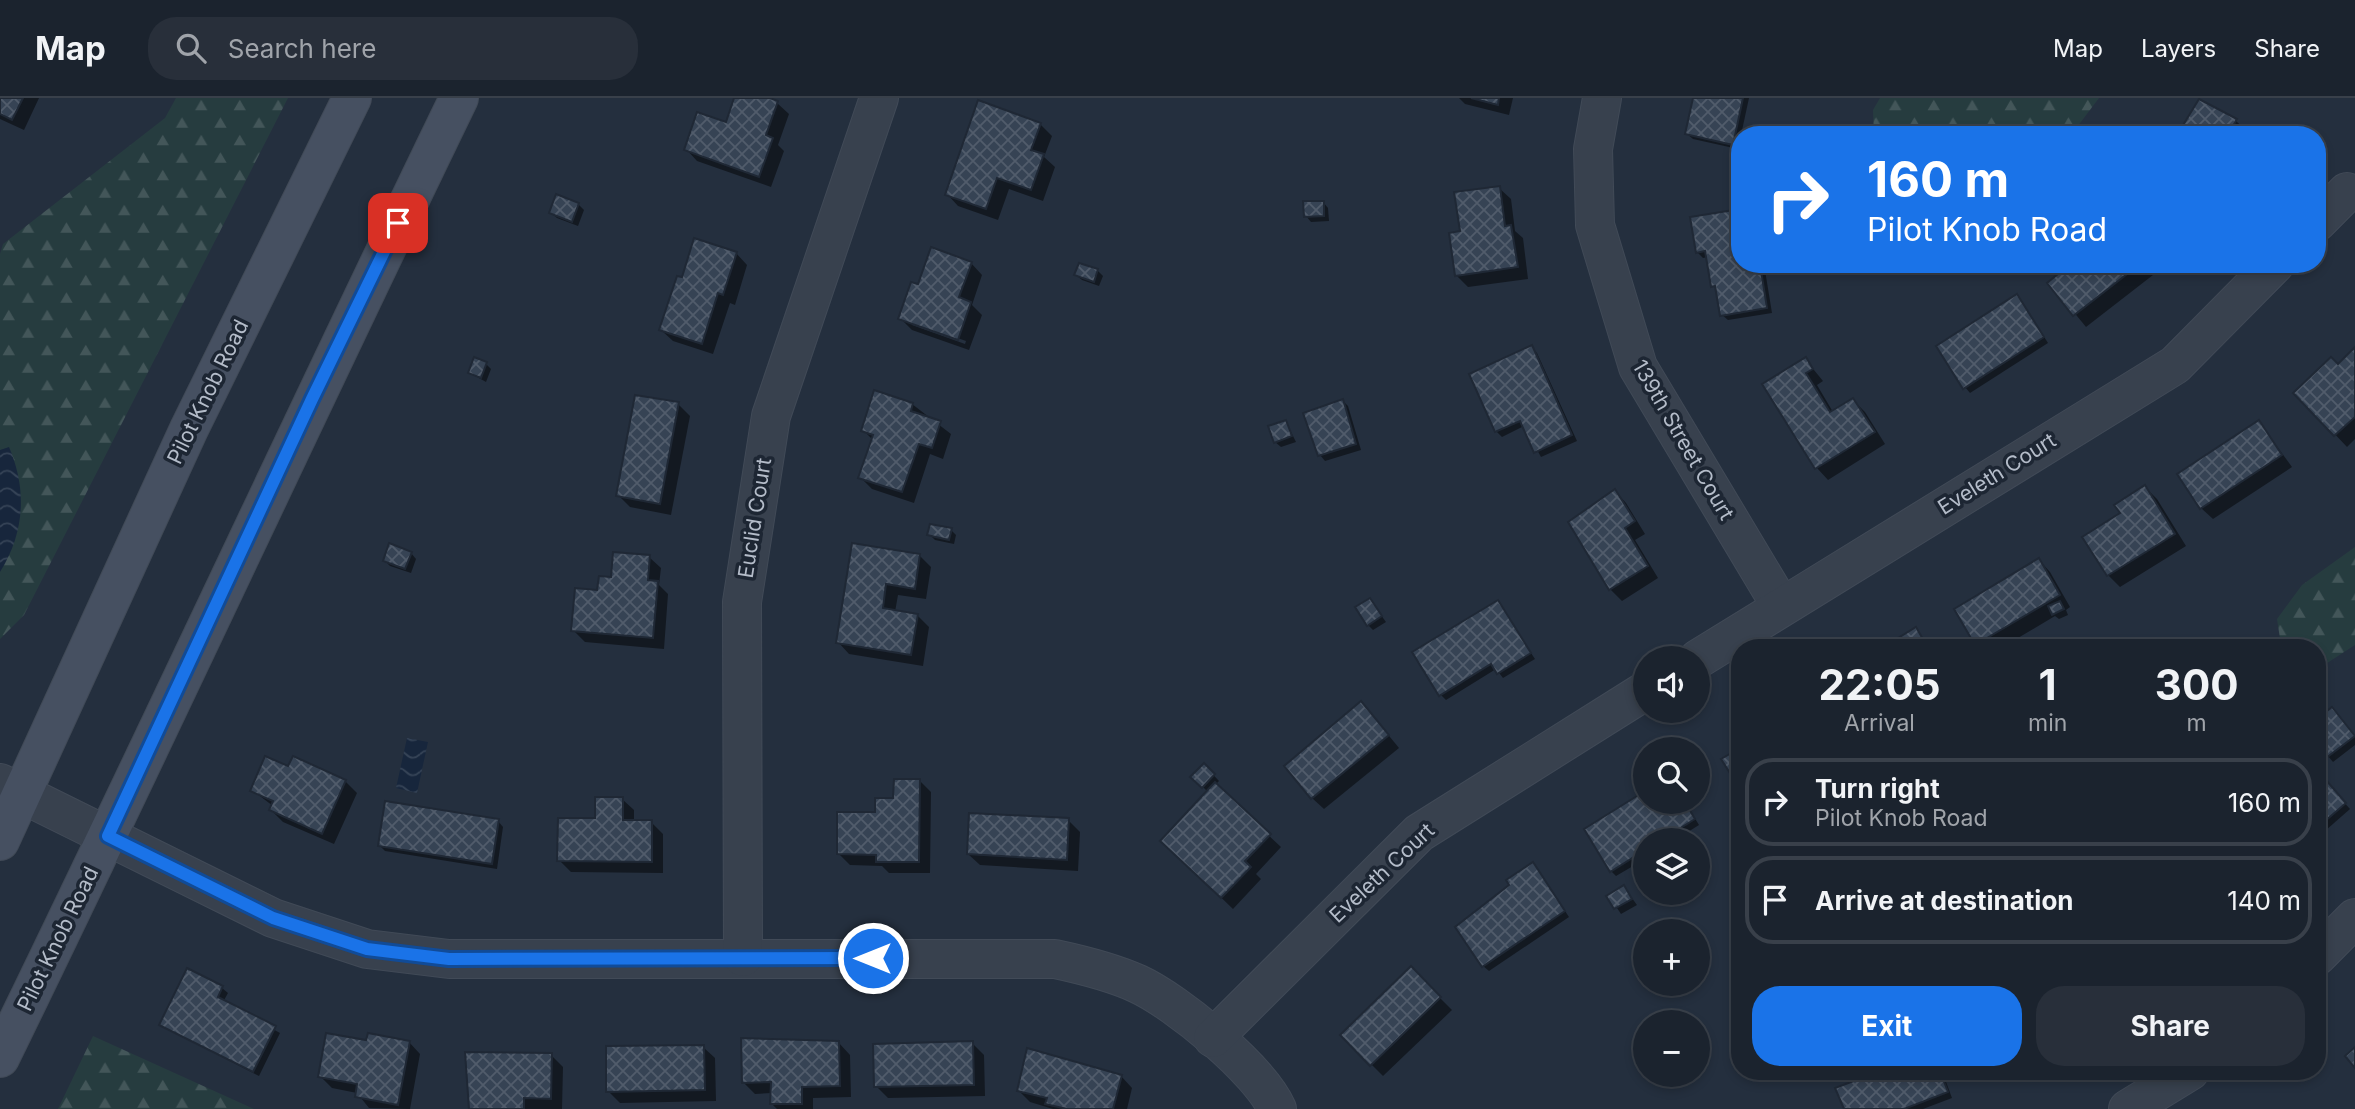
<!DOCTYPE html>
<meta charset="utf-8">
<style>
:root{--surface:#1b232e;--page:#282f3a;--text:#f1f3f6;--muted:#a0a4aa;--line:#39404a;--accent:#1a73e8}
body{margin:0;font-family:Inter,sans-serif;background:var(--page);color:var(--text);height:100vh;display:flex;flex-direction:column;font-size:26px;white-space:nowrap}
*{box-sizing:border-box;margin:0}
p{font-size:23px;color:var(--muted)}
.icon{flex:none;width:38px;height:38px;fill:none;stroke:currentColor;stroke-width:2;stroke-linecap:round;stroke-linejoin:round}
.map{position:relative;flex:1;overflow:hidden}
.side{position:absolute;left:1731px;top:541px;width:595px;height:441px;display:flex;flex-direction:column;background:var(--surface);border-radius:28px;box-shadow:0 4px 10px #0003,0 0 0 2px var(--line)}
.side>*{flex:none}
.top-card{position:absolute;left:1731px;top:28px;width:595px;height:147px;border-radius:28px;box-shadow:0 4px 10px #0003,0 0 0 2px var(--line);background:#1a73e8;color:#fff;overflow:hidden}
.fabs{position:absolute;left:1633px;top:548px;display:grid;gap:14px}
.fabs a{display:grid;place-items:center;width:77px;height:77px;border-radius:50%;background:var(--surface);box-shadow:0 4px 10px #0003,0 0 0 2px var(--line);font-size:35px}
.pin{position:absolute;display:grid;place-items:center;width:60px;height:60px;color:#fff;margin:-30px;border-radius:14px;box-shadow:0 4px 10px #0006}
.me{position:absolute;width:77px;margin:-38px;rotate:270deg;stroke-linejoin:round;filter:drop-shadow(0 0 5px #0008)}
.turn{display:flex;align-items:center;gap:24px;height:147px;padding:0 21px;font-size:32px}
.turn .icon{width:91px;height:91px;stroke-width:2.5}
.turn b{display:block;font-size:49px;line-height:60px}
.eta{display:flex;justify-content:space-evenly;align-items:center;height:119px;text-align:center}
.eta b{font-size:42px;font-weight:700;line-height:49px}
.primary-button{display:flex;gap:14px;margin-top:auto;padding:14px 21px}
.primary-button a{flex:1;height:80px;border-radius:28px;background:var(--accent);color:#fff;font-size:28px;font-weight:700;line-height:80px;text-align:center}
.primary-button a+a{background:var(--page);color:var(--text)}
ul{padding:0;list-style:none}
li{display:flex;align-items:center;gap:21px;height:88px;margin:0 14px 10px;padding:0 7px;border:4px solid var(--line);border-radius:28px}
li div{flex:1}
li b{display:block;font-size:26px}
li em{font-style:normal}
header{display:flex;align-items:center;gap:42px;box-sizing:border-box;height:98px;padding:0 35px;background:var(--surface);border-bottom:2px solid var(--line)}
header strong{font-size:33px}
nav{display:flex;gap:38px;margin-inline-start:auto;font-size:24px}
.search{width:490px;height:63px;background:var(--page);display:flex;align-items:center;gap:18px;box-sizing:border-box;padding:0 24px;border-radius:28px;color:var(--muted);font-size:26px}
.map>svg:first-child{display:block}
</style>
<header>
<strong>Map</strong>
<div class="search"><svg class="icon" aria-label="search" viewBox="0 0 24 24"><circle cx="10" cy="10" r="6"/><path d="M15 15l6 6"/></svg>Search here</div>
<nav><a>Map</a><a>Layers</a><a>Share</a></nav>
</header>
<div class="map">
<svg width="2355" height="1011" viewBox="0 0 2355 1011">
<defs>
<pattern id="forest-firs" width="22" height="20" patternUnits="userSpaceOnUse" patternTransform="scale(1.75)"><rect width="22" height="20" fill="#263c3f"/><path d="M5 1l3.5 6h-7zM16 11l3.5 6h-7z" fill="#435659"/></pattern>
<pattern id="water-waves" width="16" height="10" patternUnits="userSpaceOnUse" patternTransform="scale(1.75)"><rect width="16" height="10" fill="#17263c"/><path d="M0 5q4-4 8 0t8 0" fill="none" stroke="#364457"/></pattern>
<pattern id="building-cross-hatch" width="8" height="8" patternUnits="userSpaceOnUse" patternTransform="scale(1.75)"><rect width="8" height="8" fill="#364354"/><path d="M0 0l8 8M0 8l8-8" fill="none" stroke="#515c6b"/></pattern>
</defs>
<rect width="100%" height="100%" fill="#242f3e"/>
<g fill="url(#forest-firs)">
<polygon points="176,0 288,0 24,517 0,541 0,156 3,146 165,20"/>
<polygon points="1880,0 2099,0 2071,37 1874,37 1873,12"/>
<polygon points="2355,449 2355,547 2321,569 2317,567 2317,550 2281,547 2277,521 2302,487"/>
<polygon points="93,938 254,1011 58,1011"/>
</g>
<g fill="url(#water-waves)">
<path d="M9,349C27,391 25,434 0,474V352Z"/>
<polygon points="407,640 428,644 417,695 396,690"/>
</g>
<g fill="#0007" fill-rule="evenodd">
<polygon points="0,0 39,0 24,32 0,21"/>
<polygon points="736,0 764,0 777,5 789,16 778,47 784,53 771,89 697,63 686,51 727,26"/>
<polygon points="1459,0 1513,0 1509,17 1465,6"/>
<polygon points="1695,0 1749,0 1738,51 1693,41 1687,36"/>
<polygon points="2236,23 2248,34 2246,37 2180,37"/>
<polygon points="1040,26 1052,38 1044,59 1055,69 1043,103 1009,91 998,122 958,108 947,96"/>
<polygon points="1499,90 1511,101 1515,133 1523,140 1528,181 1468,189 1456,177 1462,135"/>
<polygon points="1323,104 1328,110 1329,123 1311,124 1306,118"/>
<polygon points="578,106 584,112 578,128 557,120 551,115"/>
<polygon points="1692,120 1740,166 1764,166 1772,215 1728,222 1722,217 1708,159 1703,160 1697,154"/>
<polygon points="736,155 747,167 735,207 730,205 713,256 673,243 661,232 683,182"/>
<path d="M971,165L982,177L972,207L982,217L969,252L912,232L900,220L919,188ZM912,224L966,243L965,246L912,227Z"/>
<polygon points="2073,166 2159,166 2162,170 2086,229 2050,185"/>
<polygon points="1097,172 1103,178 1099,188 1082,182 1076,177"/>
<polygon points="2022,204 2048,245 1970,295 1965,289"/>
<polygon points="1531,249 1537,255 1577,343 1541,359 1524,328 1502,339 1496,333"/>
<polygon points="2355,251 2355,341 2347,349 2296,295 2338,268"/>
<polygon points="1805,261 1823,283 1817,287 1833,314 1853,302 1865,314 1885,346 1828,382 1817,370 1764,287"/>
<polygon points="486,266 491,271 486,284 470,275"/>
<polygon points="1343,303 1348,308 1361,352 1325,363 1320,357"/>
<polygon points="678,306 690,318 671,417 630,409 618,397"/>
<polygon points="912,306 951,336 943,361 930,356 914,405 872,391 860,379 873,342 863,332"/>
<polygon points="1286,324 1296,344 1281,349 1275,344"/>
<polygon points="2259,324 2292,369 2213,421 2201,410"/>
<polygon points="2145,389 2157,401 2186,448 2120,489 2108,477 2084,440 2122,416"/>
<polygon points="1615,393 1626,405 1645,436 1635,442 1658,480 1622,503 1610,491 1570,424"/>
<polygon points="951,432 956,437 954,446 935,442 929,436"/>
<polygon points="854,447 919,457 931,469 926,501 898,497 895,514 917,517 929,529 923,568 849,556 838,544"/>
<polygon points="411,455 416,461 411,475 390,468 385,463"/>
<polygon points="649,459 661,470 659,487 668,496 664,551 585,544 573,532 599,494 612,481"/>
<polygon points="2039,462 2050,474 2070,509 2066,512 2068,517 2059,521 2055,518 2001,550 1980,550 1976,546"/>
<polygon points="1370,502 1386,524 1373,532 1368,527"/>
<polygon points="1497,504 1535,561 1503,580 1496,571 1446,602 1440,596"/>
<polygon points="2337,616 2355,639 2355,647 2333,664 2317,645 2317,623"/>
<polygon points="1372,617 1399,650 1324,711 1312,700"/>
<polygon points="1204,667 1219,683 1215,687 1281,749 1256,776 1261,781 1233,811 1174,754 1208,694 1193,679"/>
<polygon points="289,670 345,683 357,695 334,746 283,724 271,712 273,708 252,692"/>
<polygon points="2317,679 2324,682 2350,711 2317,740"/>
<polygon points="919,682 931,694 930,775 889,775 882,768 850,767 838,755 877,715"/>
<polygon points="1645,695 1645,704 1685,704 1699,727 1675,742 1645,742 1645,761 1616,778 1611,773"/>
<polygon points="622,701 634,712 634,724 651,724 663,736 663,775 571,774 559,762 596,722"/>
<polygon points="1068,722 1080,734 1078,773 980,767 968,756"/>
<polygon points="498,723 503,729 497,771 385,753 380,748"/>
<polygon points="1538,772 1569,819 1489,873 1483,868"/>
<polygon points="1624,789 1637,807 1621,816 1609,798"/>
<polygon points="1411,871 1452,912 1383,978 1342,937"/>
<polygon points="188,872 222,890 228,895 223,904 280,935 259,978 161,927"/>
<polygon points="368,944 409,944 420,956 410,1011 369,1010 357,995 332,990 320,978"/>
<polygon points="839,945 850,957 851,999 813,1000 813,1011 777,1011 772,1006 772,995 755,996 743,984"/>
<polygon points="972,945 984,957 985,998 888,1000 876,988"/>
<polygon points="703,949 715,960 716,1003 620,1005 608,993"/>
<polygon points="466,956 551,957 563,969 562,1011 471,1011"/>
<polygon points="1885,973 1942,973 1952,1000 1923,1011 1845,1011"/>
<polygon points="1121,978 1132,990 1127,1011 1053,1011 1030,1004 1019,993"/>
</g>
<g fill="url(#building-cross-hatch)" stroke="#1f2835" stroke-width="2">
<polygon points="0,0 23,0 12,22 0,16"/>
<polygon points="734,0 770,0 778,3 766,37 773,40 759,79 684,52 697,14 726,24"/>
<polygon points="1471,0 1499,0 1498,7"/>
<polygon points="1693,0 1743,0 1733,47 1685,36"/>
<polygon points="2199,1 2237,21 2228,37 2177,37"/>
<polygon points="978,2 1041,25 1031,52 1044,56 1031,92 997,80 986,111 945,97"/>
<polygon points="1895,27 1917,30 1915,37 1893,37"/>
<polygon points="1500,88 1505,128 1511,127 1518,169 1455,178 1449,135 1460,133 1454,94"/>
<polygon points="556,96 579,105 572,124 549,115"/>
<polygon points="1303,103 1324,103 1324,118 1304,119"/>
<polygon points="1740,111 1740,166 1760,166 1767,210 1720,218 1715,188 1711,189 1705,153 1696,155 1690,119"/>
<polygon points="694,140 737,154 723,197 718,195 702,246 659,232 677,178 682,179"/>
<polygon points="931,149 972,164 959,199 971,204 958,242 898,221 911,184 918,186"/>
<polygon points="1079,165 1098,171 1094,184 1074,177"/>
<polygon points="2070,166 2140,166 2073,218 2047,185"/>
<polygon points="2017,196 2044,239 1963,291 1936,248"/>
<polygon points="1532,247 1572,337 1534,355 1520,323 1495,334 1469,276"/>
<polygon points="2355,249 2355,319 2334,338 2293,295 2331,259 2338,266"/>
<polygon points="474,259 487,264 481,280 468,275"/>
<polygon points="1806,259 1813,271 1806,275 1830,314 1853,300 1875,334 1815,371 1762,286"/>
<polygon points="874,292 913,305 911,313 941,323 932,350 919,346 902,394 858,380 873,337 861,333"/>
<polygon points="635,297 679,304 660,406 616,398"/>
<polygon points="1343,301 1356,346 1318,358 1303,315"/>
<polygon points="1286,322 1292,338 1274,345 1268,328"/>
<polygon points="2259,322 2282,357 2200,411 2177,376"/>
<polygon points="2145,387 2175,436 2107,478 2082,439 2120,415 2114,407"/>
<polygon points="1615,391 1635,423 1625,430 1648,468 1609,492 1568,424"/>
<polygon points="930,426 952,430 949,442 927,437"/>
<polygon points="389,445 412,454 405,471 383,463"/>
<polygon points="852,445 920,456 915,491 886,486 883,510 918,516 911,557 836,545"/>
<polygon points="613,454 650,457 648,482 658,483 653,540 571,533 575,490 597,492 599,478 611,479"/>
<polygon points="2039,460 2060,497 1975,547 1954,511"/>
<polygon points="1370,500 1382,518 1367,528 1355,509"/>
<polygon points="1498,502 1531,555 1497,576 1491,566 1439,598 1412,554"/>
<polygon points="2060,503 2064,511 2052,517 2048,508"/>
<polygon points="1916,529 1928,550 1882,550"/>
<polygon points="1361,603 1389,637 1311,701 1284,668"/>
<polygon points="2332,609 2355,638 2326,660 2317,647 2317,621"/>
<polygon points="1740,650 1740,691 1721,661"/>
<polygon points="265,658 288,668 293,658 346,682 322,736 269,712 273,703 250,693"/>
<polygon points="1204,665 1215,676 1202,690 1190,679"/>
<polygon points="2319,674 2346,705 2317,730 2317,676"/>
<polygon points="894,681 920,681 919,764 876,764 876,757 837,756 837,714 875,714 875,700 893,700"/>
<polygon points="1215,684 1271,736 1245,763 1251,769 1221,800 1160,743"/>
<polygon points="1645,693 1645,704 1685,704 1695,721 1661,742 1645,742 1645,752 1610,774 1584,731"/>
<polygon points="595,699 623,699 623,722 652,722 652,764 557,763 558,720 595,720"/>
<polygon points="385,703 499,721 492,766 378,748"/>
<polygon points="969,715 1069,720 1067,762 967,756"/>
<polygon points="1533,764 1565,813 1482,869 1455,829 1509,787 1506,782"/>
<polygon points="1624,787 1632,801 1614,811 1606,798"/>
<polygon points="1411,868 1441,899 1370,968 1340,937"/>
<polygon points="187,870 223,888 218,899 276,928 253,974 159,927"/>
<polygon points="326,935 366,942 368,935 410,943 398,1007 355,999 357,986 318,979"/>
<polygon points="741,940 839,943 840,988 802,989 802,1006 770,1006 771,984 742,985"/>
<polygon points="973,943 974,987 874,989 873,946"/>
<polygon points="704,947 705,992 606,994 606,948"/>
<polygon points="2355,949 2355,970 2345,958"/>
<polygon points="1027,950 1122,977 1113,1011 1067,1011 1045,1006 1047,1000 1017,993"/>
<polygon points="465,954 552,955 551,1001 524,1000 524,1011 469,1011"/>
<polygon points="1880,973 1940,973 1948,994 1904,1011 1844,1011 1835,990"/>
</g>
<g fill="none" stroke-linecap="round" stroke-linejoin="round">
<g stroke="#414a57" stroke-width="40">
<g id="minor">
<polyline points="1602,0 1593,51 1595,127 1638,269 1781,508"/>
<polyline points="2317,124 2347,94"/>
<polyline points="1698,561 2175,267 2275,166"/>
<path d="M0,685L273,820L367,851L449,861H1055C1083,867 1112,874 1138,886C1177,904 1260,972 1277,1011"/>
<polyline points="2317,858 2355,820"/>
<polyline points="743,859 742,504 771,318 879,0"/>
<polyline points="1213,940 1419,735 1645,593"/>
<polyline points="2128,1011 2190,973"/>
</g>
</g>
<g stroke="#414a57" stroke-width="40">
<g id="secondary">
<polyline points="0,743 189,331 352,0"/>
<path d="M0,960C156,641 304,319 459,0"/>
</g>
</g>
<use href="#minor" stroke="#38414e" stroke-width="38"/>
<use href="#secondary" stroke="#465061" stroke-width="38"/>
</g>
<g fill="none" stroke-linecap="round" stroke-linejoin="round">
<g stroke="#114b97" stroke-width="18">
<polyline id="route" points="398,125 312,301 108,738 273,820 367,851 449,861 873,860"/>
</g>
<use href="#route" stroke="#1a73e8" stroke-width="12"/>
</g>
<g text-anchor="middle" stroke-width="7" stroke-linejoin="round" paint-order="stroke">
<g font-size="21" fill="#b4bcc9" stroke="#1d2633">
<text transform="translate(208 294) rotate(-64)" y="7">Pilot Knob Road</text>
<text transform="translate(1683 342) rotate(60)" y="7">139th Street Court</text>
<text transform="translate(1997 376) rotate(-32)" y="7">Eveleth Court</text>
<text transform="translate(755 420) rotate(-81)" y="7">Euclid Court</text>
<text transform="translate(1382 775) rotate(-43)" y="7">Eveleth Court</text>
<text transform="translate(58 841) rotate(-64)" y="7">Pilot Knob Road</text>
</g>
</g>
</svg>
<div class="fabs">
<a><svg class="icon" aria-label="sound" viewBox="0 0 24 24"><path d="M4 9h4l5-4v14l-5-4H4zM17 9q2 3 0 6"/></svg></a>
<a><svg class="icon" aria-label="search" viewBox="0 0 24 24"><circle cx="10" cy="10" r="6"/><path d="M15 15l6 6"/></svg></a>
<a><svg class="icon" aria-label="layers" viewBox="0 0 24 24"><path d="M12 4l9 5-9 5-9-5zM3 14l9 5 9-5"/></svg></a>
<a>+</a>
<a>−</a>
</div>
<div class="pin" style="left:398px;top:125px;background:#d93025"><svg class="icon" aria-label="arrive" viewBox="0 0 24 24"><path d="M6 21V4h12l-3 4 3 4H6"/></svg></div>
<svg class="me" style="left:873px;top:860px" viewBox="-20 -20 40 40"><circle r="17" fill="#1a73e8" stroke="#fff" stroke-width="3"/><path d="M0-11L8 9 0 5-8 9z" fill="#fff"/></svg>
<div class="top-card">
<div class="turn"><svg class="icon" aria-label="right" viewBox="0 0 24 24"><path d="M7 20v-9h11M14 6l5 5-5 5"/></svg><div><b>160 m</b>Pilot Knob Road</div></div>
</div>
<section class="side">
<div class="eta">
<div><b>22:05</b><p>Arrival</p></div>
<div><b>1</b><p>min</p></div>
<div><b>300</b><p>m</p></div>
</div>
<ul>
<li><svg class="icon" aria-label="right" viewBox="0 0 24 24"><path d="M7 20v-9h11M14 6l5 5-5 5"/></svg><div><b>Turn right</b><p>Pilot Knob Road</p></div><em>160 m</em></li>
<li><svg class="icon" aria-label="arrive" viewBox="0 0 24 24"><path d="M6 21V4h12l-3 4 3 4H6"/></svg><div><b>Arrive at destination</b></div><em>140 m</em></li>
</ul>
<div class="primary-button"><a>Exit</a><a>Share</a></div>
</section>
</div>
